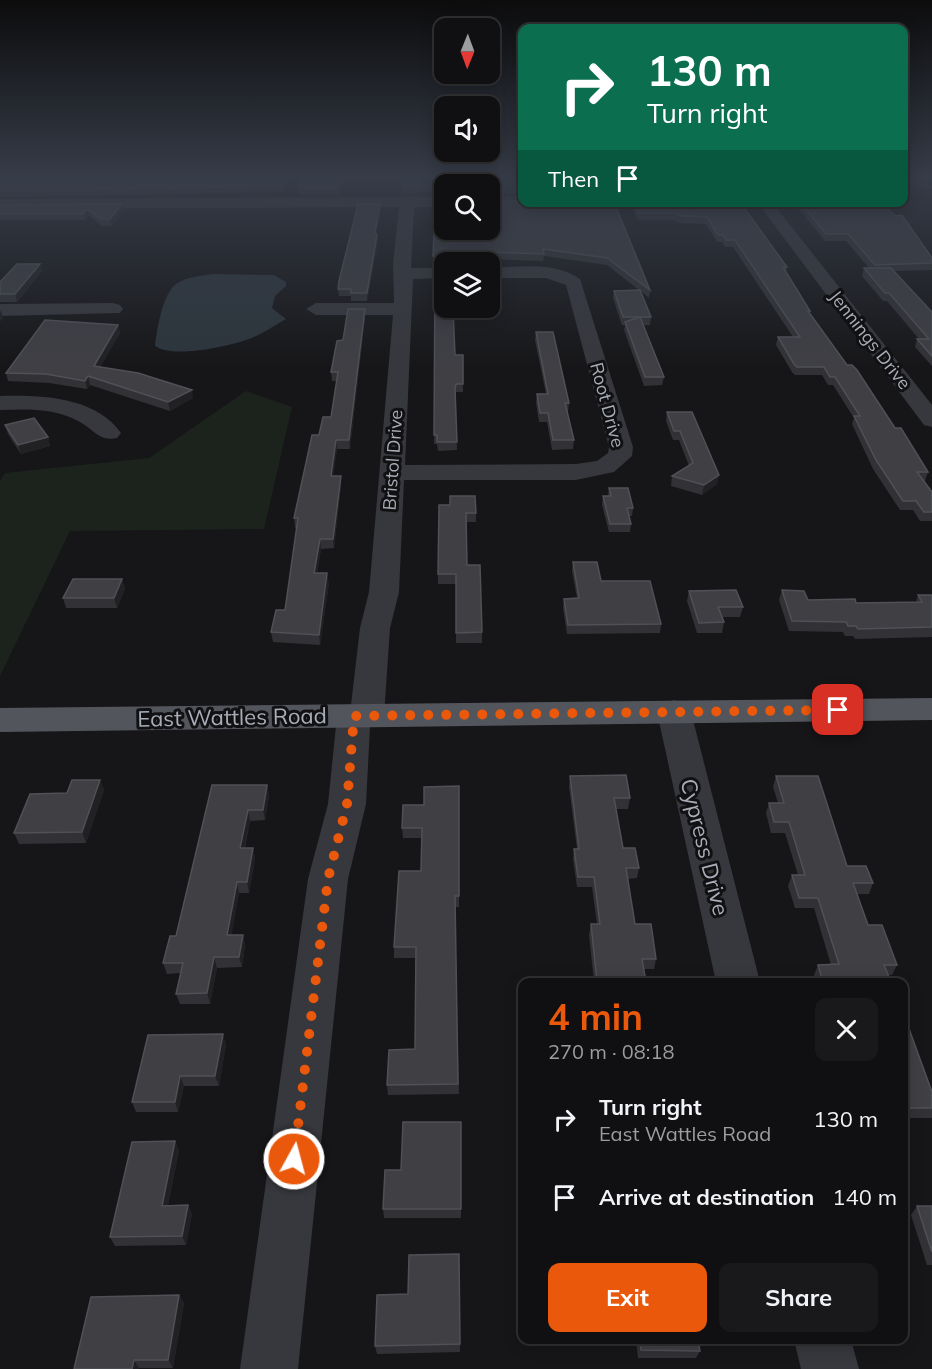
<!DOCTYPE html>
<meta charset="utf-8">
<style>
:root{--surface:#101012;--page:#19191b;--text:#f1f3f6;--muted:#9c9d9f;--line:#303032;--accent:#ea580c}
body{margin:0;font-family:Mulish,sans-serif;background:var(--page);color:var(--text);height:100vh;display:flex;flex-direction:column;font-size:22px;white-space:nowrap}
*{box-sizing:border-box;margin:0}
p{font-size:20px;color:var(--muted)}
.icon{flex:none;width:33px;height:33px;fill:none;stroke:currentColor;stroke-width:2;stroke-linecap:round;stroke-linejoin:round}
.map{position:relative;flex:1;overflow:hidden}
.details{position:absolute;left:518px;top:978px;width:390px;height:366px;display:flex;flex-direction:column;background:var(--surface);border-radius:12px;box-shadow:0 3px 15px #0003,0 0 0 2px var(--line)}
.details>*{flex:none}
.guide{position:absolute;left:518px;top:24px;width:390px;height:183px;border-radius:12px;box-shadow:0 3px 15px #0003,0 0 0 2px var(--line);background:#0b6e4f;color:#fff;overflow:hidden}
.needle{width:39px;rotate:181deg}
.controls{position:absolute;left:434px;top:18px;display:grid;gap:12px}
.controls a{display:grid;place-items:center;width:66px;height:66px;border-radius:12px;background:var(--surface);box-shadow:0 3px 15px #0003,0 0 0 2px var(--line);font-size:30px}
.pin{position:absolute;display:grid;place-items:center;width:51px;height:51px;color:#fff;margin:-26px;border-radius:12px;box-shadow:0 3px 9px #0006}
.me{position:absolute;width:66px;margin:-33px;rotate:7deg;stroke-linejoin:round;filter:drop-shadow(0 0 4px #0008)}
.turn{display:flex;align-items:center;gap:21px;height:126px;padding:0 30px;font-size:27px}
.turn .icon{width:78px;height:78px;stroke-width:2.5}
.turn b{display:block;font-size:42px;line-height:51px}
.then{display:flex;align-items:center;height:57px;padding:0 30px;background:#0003;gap:12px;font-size:22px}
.round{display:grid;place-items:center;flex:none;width:63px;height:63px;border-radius:12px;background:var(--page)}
.summary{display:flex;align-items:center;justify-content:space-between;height:102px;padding:0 30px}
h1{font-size:36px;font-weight:700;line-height:45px;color:var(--accent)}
.action{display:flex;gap:12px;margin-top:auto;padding:12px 30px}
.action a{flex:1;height:69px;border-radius:12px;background:var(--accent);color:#fff;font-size:24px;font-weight:700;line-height:69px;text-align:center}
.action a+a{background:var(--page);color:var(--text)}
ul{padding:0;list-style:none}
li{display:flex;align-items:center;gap:18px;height:78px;padding:0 30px}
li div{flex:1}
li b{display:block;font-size:22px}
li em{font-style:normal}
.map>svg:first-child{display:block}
</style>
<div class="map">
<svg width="932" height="1369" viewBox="0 0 932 1369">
<rect width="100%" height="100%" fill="#161618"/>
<polygon fill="#1c231d" points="246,391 292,407 264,529 70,531 0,676 0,481 5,473 149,458"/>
<path fill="#2c353c" d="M212,274L274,275L286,282V286L275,296L272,308L286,319C275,325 265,332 254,337C233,346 173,359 155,346C157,330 162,295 176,284C186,277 200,276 212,274Z"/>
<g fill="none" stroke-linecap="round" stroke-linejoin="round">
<polyline stroke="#2c353c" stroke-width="3" points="903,182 932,187"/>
<g fill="#37383d" fill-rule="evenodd">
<polygon points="522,196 522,202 527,204 489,207 489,197"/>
<path d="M444,197V207H414L411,268H444V278L413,279L405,465L576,464L597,461L608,453L609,447L566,285L546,278H489V268C518,267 555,261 580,279L633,447L632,456L614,472L576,480H404L399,592L390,628L384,716L379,724L370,727L366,804L348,879L298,1369H240L308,879L328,804L337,716L342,708L351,705L360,628L369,592L393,315H316L306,309L316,303H394L393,265L399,207L0,209V199Z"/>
<polygon points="757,202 772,202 932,405 932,427 924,425"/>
<polygon points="113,303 120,305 123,309 120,313 0,316 0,304"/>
<path d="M0,396C40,395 95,396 121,433L117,438C100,442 94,430 80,422C56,408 27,409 0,410Z"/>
<polygon points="674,700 686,704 691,712 760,982 716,982 657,712 662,704"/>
<polygon points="794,1340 851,1340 859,1369 801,1369"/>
</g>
<polygon fill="#53555c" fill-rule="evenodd" points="932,698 932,720 0,732 0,708"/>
</g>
<g fill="#323236">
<polygon points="0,177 292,177 283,192 0,197"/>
<polygon points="344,177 339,194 299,194 298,188"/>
<polygon points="522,177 522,194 489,194 489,184 444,184 444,197 436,195 436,192 402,193 402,186"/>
<polygon points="629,202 740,202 787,267 786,272 810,311 810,313 847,365 895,428 928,472 925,481 924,481 932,492 932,521 920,521 913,510 900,510 873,469 852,424 854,418 833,385 828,385 822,375 795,375 792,372 776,345 778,337 793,337 733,247 725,247 722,242 717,242 706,224 681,223 674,220 638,220"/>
<polygon points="793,202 881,202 932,258 932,270 894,271 932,312 932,366 915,347 917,339 919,339 887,301 883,301 862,276 864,268 869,268 846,241 825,241"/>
<polygon points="493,203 574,207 650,290 649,298 640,290 651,317 650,325 643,325 664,377 662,385 644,386 624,330 625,325 622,325 613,298 614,291 639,290 607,265 544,256 543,261 461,258 461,262 444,262 444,267 433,263 433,256 444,230 495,221 493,209"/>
<polygon points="122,204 124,211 111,226 102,226 89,215 85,220 0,220 0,205"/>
<polygon points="381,211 376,234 378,242 367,301 351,301 351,296 339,296 338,289"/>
<polygon points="40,264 42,271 17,302 0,302 0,282"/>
<polygon points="435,273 455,355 463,355 463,392 456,392 455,396 457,450 438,451 437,444 434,444"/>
<polygon points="365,309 365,317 350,449 337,449 333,476 341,476 341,485 334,548 321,549 317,573 329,583 320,645 273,642 271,632 285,610 297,528 295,528 294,518 331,417 337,381 332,381 331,372 343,340"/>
<polygon points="118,325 120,333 100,367 193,398 170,411 90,385 87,389 49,383 8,381 6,373"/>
<polygon points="536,332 569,403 568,412 567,412 574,440 573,449 552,450 547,422 539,422 536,403 537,394 546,394 535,340"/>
<polygon points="667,412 719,475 717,484 702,495 671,486 672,476 689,466 679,440 673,440 666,421"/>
<polygon points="5,425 48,437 50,446 21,454 8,434"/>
<polygon points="609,488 633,508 632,516 629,516 631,524 630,532 609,532 602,505 603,496 608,496"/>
<polygon points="450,505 476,513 476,522 466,522 467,565 482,632 482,643 456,643 456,584 438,584 438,574"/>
<polygon points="573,562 661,624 660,633 567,634 563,608 564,599 577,598 572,571"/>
<polygon points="122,579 125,589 117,608 66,608 63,598"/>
<polygon points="782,590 808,600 856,603 916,602 918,595 932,595 932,637 855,639 853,636 845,636 843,632 789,631 779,600"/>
<polygon points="689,591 743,607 740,617 722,617 724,622 722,633 697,633 687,601"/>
<polygon points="570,776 630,798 628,809 616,809 623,848 639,868 637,878 627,879 635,924 656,959 654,969 644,969 646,982 594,982 589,935 591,924 597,924 592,887 577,887 573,859 574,849 577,849 569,787"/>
<polygon points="776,776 847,866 873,883 869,894 857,894 868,925 897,965 892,975 888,975 891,982 816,982 814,975 818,965 831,965 814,908 795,908 788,886 792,875 798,875 785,833 771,833 766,813 769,803 778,803 773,787"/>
<polygon points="100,780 104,790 86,843 19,844 14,833 67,793"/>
<polygon points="212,785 267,785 269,795 265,820 250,821 245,848 253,848 255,859 249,893 239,893 231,935 243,935 245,945 242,967 217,968 210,1004 180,1004 176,994 181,973 167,974 163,963 176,936"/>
<polygon points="459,786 459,907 455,907 459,1094 388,1095 387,1085 415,1049 416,958 394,958 394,947 421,871 421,838 403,838 402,828 424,805"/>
<polygon points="903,1026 932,1092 932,1118 903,1118"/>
<polygon points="226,1044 219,1086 184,1086 178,1112 136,1112 132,1102"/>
<polygon points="461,1122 461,1218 384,1218 383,1209 401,1170"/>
<polygon points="175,1141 179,1151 168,1205 188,1205 192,1214 186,1245 115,1246 110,1237"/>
<polygon points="917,1206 932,1206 932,1265 927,1265 911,1215"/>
<polygon points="459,1254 460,1352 377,1354 375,1346 408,1294"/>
<polygon points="179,1295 184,1303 173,1368 139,1368 139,1369 74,1369"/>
<polygon points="636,1340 698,1340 700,1351 696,1358 638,1358"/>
</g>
<g fill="#212124">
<polygon points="288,177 292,177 283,192 282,186"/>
<polygon points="342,177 344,177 339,194 338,188"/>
<polygon points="122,204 124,211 111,226 110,219"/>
<polygon points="380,204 381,211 375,239 375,232"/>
<polygon points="87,209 89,215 85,220 83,214"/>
<polygon points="377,235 378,242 367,301 367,293"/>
<polygon points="40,264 42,271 17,302 15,294"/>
<polygon points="365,309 365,317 350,449 349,440"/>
<polygon points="1,310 3,318 0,322 0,312"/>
<polygon points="118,325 120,333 96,375 94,366"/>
<polygon points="88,376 90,385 87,389 85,381"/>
<polygon points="192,390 193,398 170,411 168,402"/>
<polygon points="48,437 50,446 21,454 18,445"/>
<polygon points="336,440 337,449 332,485 331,476"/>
<polygon points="719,475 717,484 702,495 704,485"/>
<polygon points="341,476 341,485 334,548 333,539"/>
<polygon points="320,539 321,549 315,583 314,573"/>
<polygon points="327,573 329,583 320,645 319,635"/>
<polygon points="122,579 125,589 117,608 114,598"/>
<polygon points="100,780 104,790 86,843 82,832"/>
<polygon points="267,785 269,795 265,820 263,810"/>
<polygon points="248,810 250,821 242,859 240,848"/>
<polygon points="253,848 255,859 249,893 247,882"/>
<polygon points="237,882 239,893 230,945 227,935"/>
<polygon points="243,935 245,945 242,967 239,957"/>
<polygon points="214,957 217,968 210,1004 207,993"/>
<polygon points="223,1034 226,1044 219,1086 215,1076"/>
<polygon points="180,1076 184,1086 178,1112 175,1102"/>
<polygon points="175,1141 179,1151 166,1215 162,1206"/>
<polygon points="188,1205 192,1214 186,1245 182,1236"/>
<polygon points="179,1295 184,1303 173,1368 168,1360"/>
<polygon points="134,1360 139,1368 139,1369 132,1369"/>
</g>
<g fill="#3f3f44" stroke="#4f5156" stroke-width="1.5">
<polygon points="5,177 288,177 282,186 0,191 0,181"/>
<polygon points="301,177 342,177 338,188 298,188"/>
<polygon points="403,177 522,177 522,187 489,187 489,184 444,184 444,190 436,188 436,186 402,186"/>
<polygon points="522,200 522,202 572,202 574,207 616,207 650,290 607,258 543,249 544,254 461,251 461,255 451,256 451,262 446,262 446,261 433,256 435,203 444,202 444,230 489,230 489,221 496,221 493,203"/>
<polygon points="633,202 740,202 787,267 783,267 810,311 808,311 847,365 852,365 857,370 895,428 901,428 928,472 917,472 932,492 932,512 924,512 916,501 903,501 876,460 854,416 860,416 835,377 830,377 824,367 797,367 794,364 778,337 800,337 735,240 726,240 723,235 718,235 707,217 681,216 675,213 639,213"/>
<polygon points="800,202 881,202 895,216 902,215 932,258 932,263 875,265 848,234 826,234"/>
<polygon points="122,204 110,219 101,219 87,209 83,214 0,214 0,205"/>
<polygon points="358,204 380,204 375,232 377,235 367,293 351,293 351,289 338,289 339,281"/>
<polygon points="17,264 40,264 15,294 0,294 0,282"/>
<polygon points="864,268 891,268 932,312 932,356 917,339 929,339 889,293 885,293"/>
<polygon points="444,272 444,308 453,308 455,355 463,355 463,384 456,384 455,389 457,442 437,442 437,435 434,435 435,273"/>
<polygon points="640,290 651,317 623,317 614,291"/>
<polygon points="348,309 365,309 349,440 336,440 331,476 341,476 333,539 320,539 314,573 327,573 319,635 271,632 276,610 285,610 298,518 294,518 312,435 319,435 323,417 331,417 338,372 331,372 337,341 343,340"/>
<polygon points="640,317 664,377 645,377 625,322"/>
<polygon points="45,320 118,325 94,366 138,373 192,390 168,402 88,376 85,381 46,374 6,373"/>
<polygon points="536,332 553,332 569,403 565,403 574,440 553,440 548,413 540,413 537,394 548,394"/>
<polygon points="667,412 692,412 719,475 704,485 672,476 693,463 680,431 674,431"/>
<polygon points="34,418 48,437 18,445 5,425"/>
<polygon points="609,488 628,488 633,508 627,508 631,524 610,524 603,496 611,496"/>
<polygon points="450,496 475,496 476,513 466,513 467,565 480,565 482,632 456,633 456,574 438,574 439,505 450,505"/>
<polygon points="573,562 597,562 601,581 650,581 661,624 568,625 564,599 579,598"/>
<polygon points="73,579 122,579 114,598 63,598"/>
<polygon points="736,590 743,607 718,607 724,622 699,623 689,591"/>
<polygon points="782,590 804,591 808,600 855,599 856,603 922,602 918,595 932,595 932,627 858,629 856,626 848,626 846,622 792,621"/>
<polygon points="626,775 630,798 614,798 623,848 635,848 639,868 626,868 635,924 651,924 656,959 642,959 646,982 597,982 591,924 600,924 594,877 578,877 574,849 579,849 570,776"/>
<polygon points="776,776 818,776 847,866 866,866 873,883 853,883 868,925 882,925 897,965 884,965 891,982 823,982 818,965 839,964 818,898 799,898 792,875 805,875 789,822 774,822 769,803 784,803"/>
<polygon points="72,780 100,780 82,832 14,833 30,794 67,793"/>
<polygon points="212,785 267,785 263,810 248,810 240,848 253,848 247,882 237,882 227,935 243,935 239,957 214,957 207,993 176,994 183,963 163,963 170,936 176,936"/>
<polygon points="459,786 459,896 455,896 458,1084 387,1085 389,1050 415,1049 416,947 394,947 399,871 421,871 422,828 402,828 403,805 424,805 424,787"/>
<polygon points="903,1026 908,1026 932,1092 932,1108 909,1108 903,1092"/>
<polygon points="223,1034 215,1076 180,1076 175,1102 132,1102 148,1035"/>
<polygon points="403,1122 461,1122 461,1209 383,1209 385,1170 401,1170"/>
<polygon points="175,1141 162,1206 188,1205 182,1236 110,1237 132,1142"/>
<polygon points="917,1206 932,1206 932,1252"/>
<polygon points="459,1254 460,1344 375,1346 377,1295 408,1294 409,1255"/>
<polygon points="179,1295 168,1360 134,1360 132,1369 74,1369 91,1297"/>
<polygon points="640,1340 698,1340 700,1351 641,1350"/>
</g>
<linearGradient id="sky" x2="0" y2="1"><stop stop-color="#0c0c0d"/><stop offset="0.48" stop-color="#363c48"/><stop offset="1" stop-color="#363c48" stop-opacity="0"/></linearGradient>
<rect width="932" height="368" fill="url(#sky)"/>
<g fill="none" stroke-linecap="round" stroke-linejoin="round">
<polyline stroke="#ea580c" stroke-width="10" stroke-dasharray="0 18" points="294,1159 328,879 347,804 354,716 838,710"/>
</g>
<g text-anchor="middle" stroke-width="6" stroke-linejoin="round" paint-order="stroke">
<g font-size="18" fill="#a8adb8" stroke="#111113">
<text transform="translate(870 340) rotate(52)" y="6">Jennings Drive</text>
<text transform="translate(607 405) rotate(75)" y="6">Root Drive</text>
<text transform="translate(393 460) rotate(-86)" y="6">Bristol Drive</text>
</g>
<g font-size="22" fill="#a8adb8" stroke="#111113">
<text transform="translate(232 717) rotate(-1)" y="8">East Wattles Road</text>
<text transform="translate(705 847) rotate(76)" y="8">Cypress Drive</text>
</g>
</g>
</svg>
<div class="controls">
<a><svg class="needle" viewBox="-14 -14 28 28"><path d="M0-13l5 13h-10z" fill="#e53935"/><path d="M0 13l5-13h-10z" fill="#9c9d9f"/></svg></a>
<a><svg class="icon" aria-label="sound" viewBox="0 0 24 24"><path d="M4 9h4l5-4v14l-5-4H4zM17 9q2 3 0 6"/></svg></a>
<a><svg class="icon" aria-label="search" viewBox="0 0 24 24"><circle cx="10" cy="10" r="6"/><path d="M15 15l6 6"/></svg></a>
<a><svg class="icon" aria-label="layers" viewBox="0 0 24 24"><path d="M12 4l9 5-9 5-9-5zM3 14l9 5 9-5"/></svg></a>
</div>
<div class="pin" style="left:838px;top:710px;background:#d93025"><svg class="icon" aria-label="arrive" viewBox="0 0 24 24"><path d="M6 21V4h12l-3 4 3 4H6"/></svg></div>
<svg class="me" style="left:294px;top:1159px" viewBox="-20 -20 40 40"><circle r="17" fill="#ea580c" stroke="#fff" stroke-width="3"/><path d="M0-11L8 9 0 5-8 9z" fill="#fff"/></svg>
<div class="guide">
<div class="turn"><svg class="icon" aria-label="right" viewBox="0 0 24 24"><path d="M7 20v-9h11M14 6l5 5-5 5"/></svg><div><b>130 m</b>Turn right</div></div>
<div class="then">Then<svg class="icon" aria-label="arrive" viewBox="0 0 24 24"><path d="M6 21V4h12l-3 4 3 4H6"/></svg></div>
</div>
<section class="details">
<div class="summary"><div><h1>4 min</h1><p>270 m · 08:18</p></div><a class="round"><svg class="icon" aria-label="close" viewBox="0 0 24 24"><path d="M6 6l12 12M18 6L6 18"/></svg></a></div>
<ul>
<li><svg class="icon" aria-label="right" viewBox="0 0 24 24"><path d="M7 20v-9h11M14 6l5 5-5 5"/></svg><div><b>Turn right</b><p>East Wattles Road</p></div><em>130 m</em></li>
<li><svg class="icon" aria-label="arrive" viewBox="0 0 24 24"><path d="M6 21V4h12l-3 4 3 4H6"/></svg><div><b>Arrive at destination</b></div><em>140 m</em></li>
</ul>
<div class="action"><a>Exit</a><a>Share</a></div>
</section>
</div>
